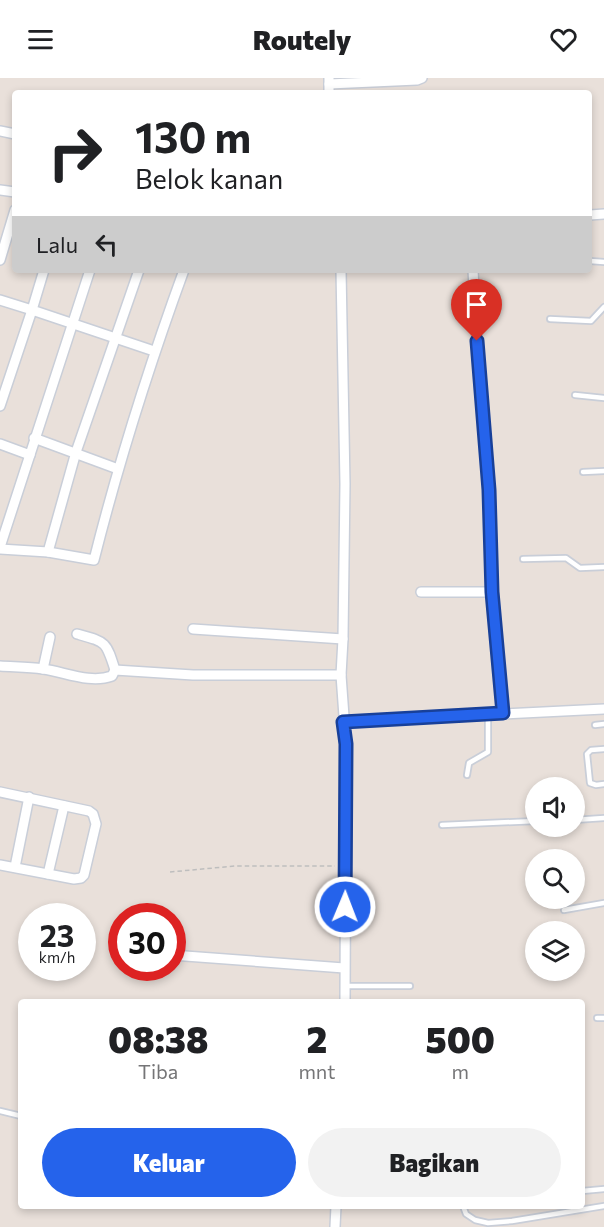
<!DOCTYPE html>
<html lang="id">
<style>
:root{--surface:#fff;--page:#f2f2f2;--text:#202124;--muted:#757577;--accent:#2563eb}
body{margin:0;font-family:Commissioner,sans-serif;background:var(--page);color:var(--text);height:100vh;display:flex;flex-direction:column;font-size:22px;white-space:nowrap}
*{box-sizing:border-box;margin:0}
p{font-size:20px;color:var(--muted)}
.icon{flex:none;width:33px;height:33px;fill:none;stroke:currentColor;stroke-width:2;stroke-linecap:round;stroke-linejoin:round}
.map{position:relative;flex:1;overflow:hidden}
.side{position:absolute;left:18px;top:921px;width:567px;height:210px;display:flex;flex-direction:column;background:var(--surface);border-radius:6px;box-shadow:0 3px 9px #0003}
.side>*{flex:none}
.hud{position:absolute;left:12px;top:12px;width:580px;height:183px;border-radius:6px;box-shadow:0 3px 9px #0003;background:#fff;color:var(--text);overflow:hidden}
.tools{position:absolute;left:525px;top:699px;display:grid;gap:12px}
.tools a{display:grid;place-items:center;width:60px;height:60px;border-radius:50%;background:var(--surface);box-shadow:0 3px 9px #0003;font-size:30px}
.speed{position:absolute;left:18px;top:825px;display:flex;gap:12px;font-size:30px;font-weight:700;text-align:center}
.speed>*{display:grid;place-content:center;width:78px;height:78px;border-radius:50%;background:var(--surface);box-shadow:0 3px 9px #0003;line-height:1}
.speed small{font-size:15px;font-weight:400}
.speed .limit{border:9px solid #d22;background:#fff;color:#111}
.pin{position:absolute;display:grid;place-items:center;width:51px;height:51px;color:#fff;margin:-62px -26px;border-radius:50% 50% 50% 0;rotate:-45deg;box-shadow:0 0 6px #0007}
.pin .icon{rotate:45deg}
.me{position:absolute;width:66px;margin:-33px;rotate:1deg;stroke-linejoin:round;filter:drop-shadow(0 0 4px #0008)}
.turn{display:flex;align-items:center;gap:21px;height:126px;padding:0 24px;font-size:27px}
.turn .icon{width:78px;height:78px;stroke-width:2.5}
.turn b{display:block;font-size:42px;line-height:51px}
.then{display:flex;align-items:center;height:57px;padding:0 24px;background:#0003;gap:12px;font-size:22px}
.eta{display:flex;justify-content:space-evenly;align-items:center;height:102px;text-align:center}
.eta b{font-size:36px;font-weight:800;line-height:42px}
.cta{display:flex;gap:12px;margin-top:auto;padding:12px 24px}
.cta a{flex:1;height:69px;border-radius:36px;background:var(--accent);color:#fff;font-size:24px;font-weight:800;line-height:69px;text-align:center}
.cta a+a{background:var(--page);color:var(--text)}
header{display:flex;justify-content:space-between;align-items:center;height:78px;padding:0 24px;background:var(--surface);font-size:27px;font-weight:800}
.map>svg:first-child{display:block}
</style>
<header><svg class="icon" aria-label="menu" viewBox="0 0 24 24"><path d="M4 6h16M4 12h16M4 18h16"/></svg>Routely<svg class="icon" aria-label="heart" viewBox="0 0 24 24"><path d="M12 20l-8-8c-3-5 5-10 8-4 3-6 11-1 8 4z"/></svg></header>
<div class="map">
<svg width="604" height="1149" viewBox="0 0 604 1149">
<rect width="100%" height="100%" fill="#e9e0da"/>
<g fill="none" stroke-linecap="round" stroke-linejoin="round">
<g stroke="#c9ced8" stroke-width="8">
<g id="service">
<polyline points="590,183 604,184"/>
<polyline points="550,241 591,243 604,229"/>
<polyline points="575,317 604,320"/>
<polyline points="583,394 604,393"/>
<polyline points="523,481 566,480 580,490 604,489"/>
<polyline points="595,647 604,646"/>
<polyline points="604,671 591,672 587,676 590,705 596,707 604,706"/>
<polyline points="467,697 469,685 488,674 488,637"/>
<polyline points="574,742 604,740"/>
<polyline points="442,747 536,743"/>
<polyline points="564,832 604,825"/>
<polyline points="345,908 410,908"/>
<polyline points="597,940 604,940"/>
<polyline points="0,1033 21,1038"/>
<polyline points="582,1113 604,1111"/>
<polyline points="463,1128 466,1136 475,1142 488,1145 512,1143 604,1128"/>
</g>
</g>
<g stroke="#c9ced8" stroke-width="12">
<g id="minor">
<polyline points="329,0 329,15"/>
<polyline points="329,6 417,2 422,0"/>
<polyline points="0,53 15,56"/>
<polyline points="0,112 15,114"/>
<polyline points="590,137 604,136"/>
<polyline points="0,182 15,132"/>
<polyline points="44,192 32,232 154,273"/>
<polyline points="341,192 345,406 343,561 341,597 346,666 345,924"/>
<polyline points="473,192 479,302 489,412 492,514 503,635"/>
<polyline points="0,222 32,232 0,328"/>
<polyline points="34,360 118,391"/>
<polyline points="0,366 30,377"/>
<polyline points="0,469 90,192"/>
<path d="M0,471L48,474L94,482C119,383 149,288 184,192"/>
<polyline points="48,474 76,374 139,192"/>
<polyline points="421,514 492,514"/>
<polyline points="193,551 343,561"/>
<path d="M77,556C106,564 106,563 115,592"/>
<path d="M0,588C14,589 29,589 43,591C65,594 90,606 112,598L115,592L193,597H341"/>
<polyline points="43,591 50,559"/>
<polyline points="343,644 604,631"/>
<polyline points="0,714 89,733 93,736 96,746 84,797 81,800 74,801 0,787"/>
<polyline points="15,789 29,719"/>
<polyline points="48,796 64,728"/>
<polyline points="118,873 122,874"/>
<polyline points="172,877 344,890"/>
<polyline points="335,1149 336,1128"/>
</g>
</g>
<polyline stroke="#bebebe" stroke-width="1.5" stroke-dasharray="4.5 3" stroke-linecap="butt" points="170,794 235,788 335,788"/>
<use href="#service" stroke="#fff" stroke-width="4.5"/>
<use href="#minor" stroke="#fff" stroke-width="9"/>
</g>
<g fill="none" stroke-linecap="round" stroke-linejoin="round">
<g stroke="#184099" stroke-width="15">
<polyline id="route" points="345,829 346,666 343,644 503,635 492,514 489,412 477,263"/>
</g>
<use href="#route" stroke="#2563eb" stroke-width="10"/>
</g>
</svg>
<div class="tools">
<a><svg class="icon" aria-label="sound" viewBox="0 0 24 24"><path d="M4 9h4l5-4v14l-5-4H4zM17 9q2 3 0 6"/></svg></a>
<a><svg class="icon" aria-label="search" viewBox="0 0 24 24"><circle cx="10" cy="10" r="6"/><path d="M15 15l6 6"/></svg></a>
<a><svg class="icon" aria-label="layers" viewBox="0 0 24 24"><path d="M12 4l9 5-9 5-9-5zM3 14l9 5 9-5"/></svg></a>
</div>
<div class="speed"><div>23<small>km/h</small></div><div class="limit">30</div></div>
<div class="pin" style="left:477px;top:263px;background:#d93025"><svg class="icon" aria-label="arrive" viewBox="0 0 24 24"><path d="M6 21V4h12l-3 4 3 4H6"/></svg></div>
<svg class="me" style="left:345px;top:829px" viewBox="-20 -20 40 40"><circle r="17" fill="#2563eb" stroke="#fff" stroke-width="3"/><path d="M0-11L8 9 0 5-8 9z" fill="#fff"/></svg>
<div class="hud">
<div class="turn"><svg class="icon" aria-label="right" viewBox="0 0 24 24"><path d="M7 20v-9h11M14 6l5 5-5 5"/></svg><div><b>130 m</b>Belok kanan</div></div>
<div class="then">Lalu<svg class="icon" aria-label="left" viewBox="0 0 24 24"><path d="M17 20v-9H6M10 6l-5 5 5 5"/></svg></div>
</div>
<section class="side">
<div class="eta">
<div><b>08:38</b><p>Tiba</p></div>
<div><b>2</b><p>mnt</p></div>
<div><b>500</b><p>m</p></div>
</div>
<div class="cta"><a>Keluar</a><a>Bagikan</a></div>
</section>
</div>
